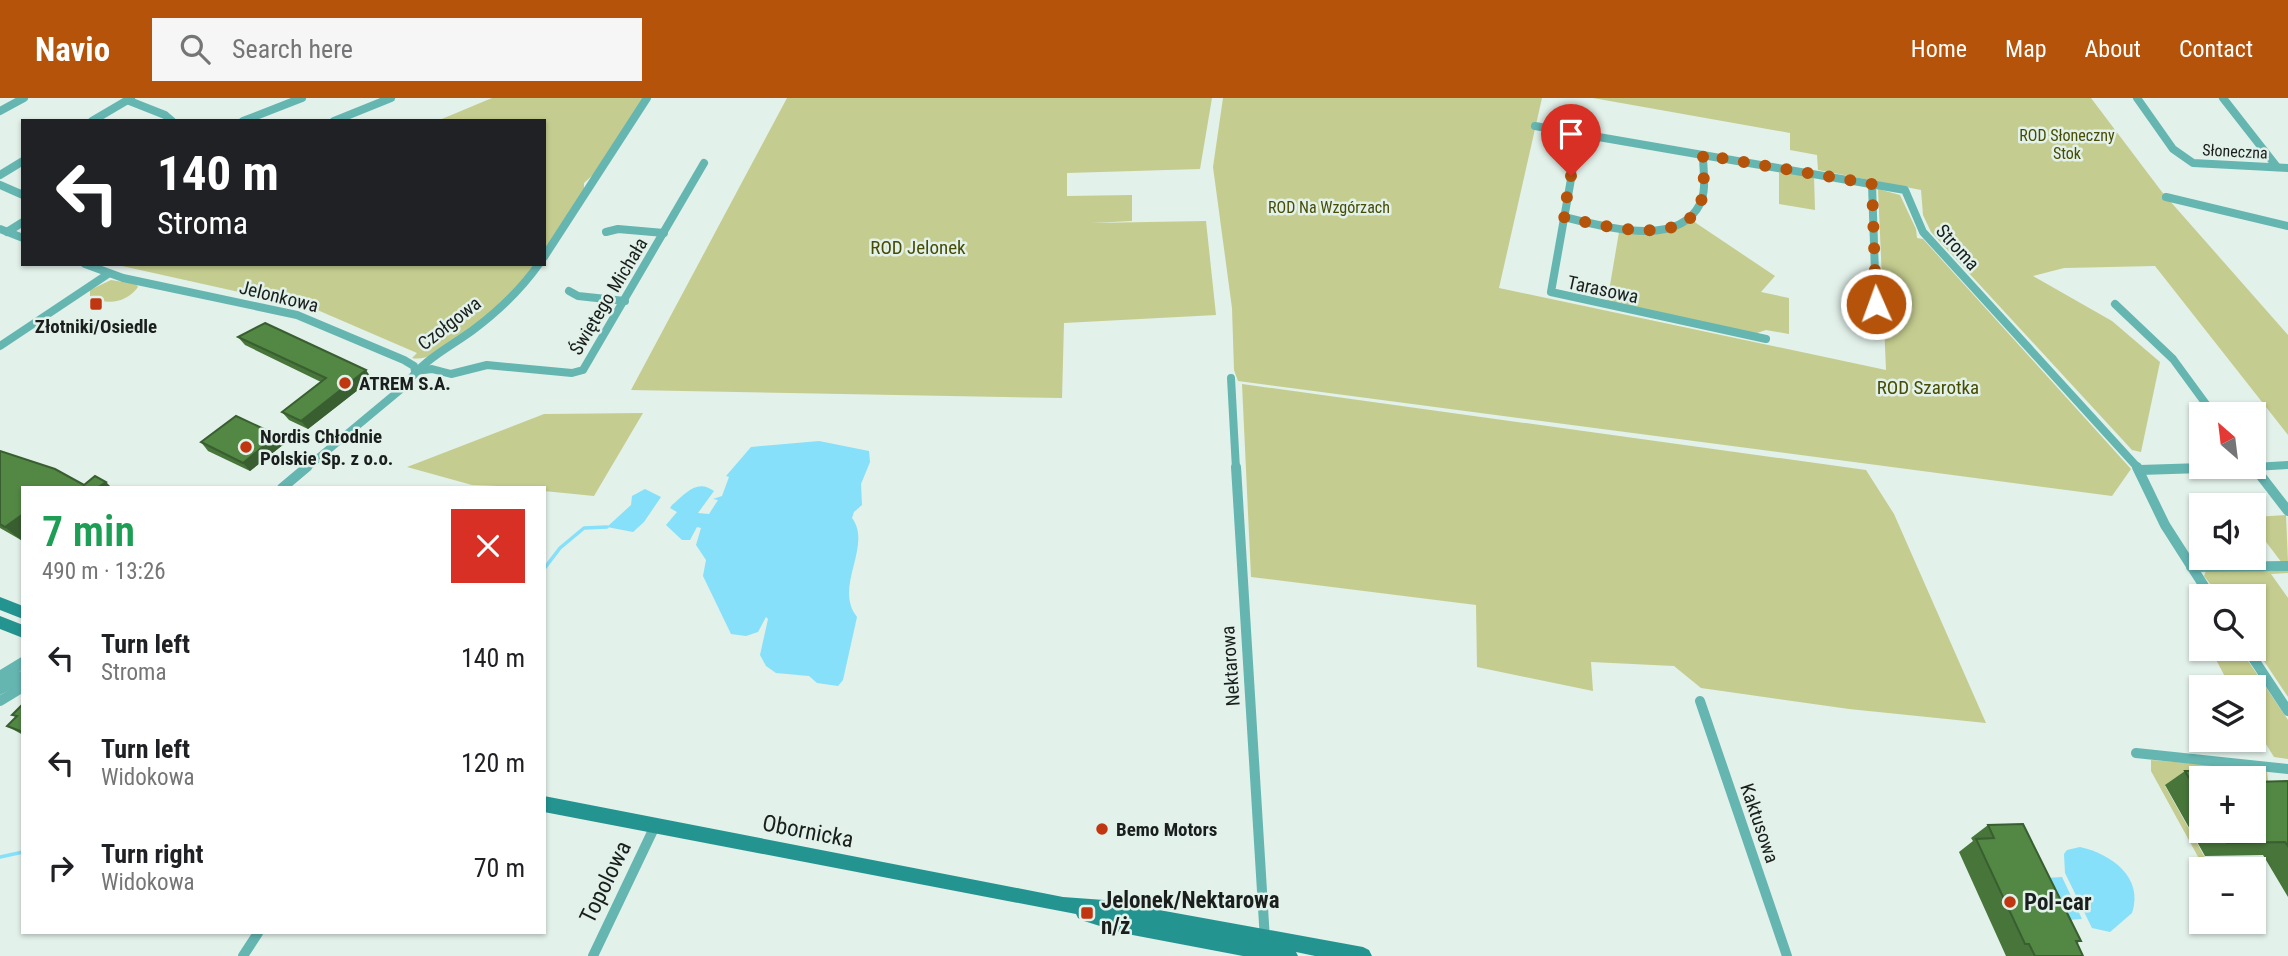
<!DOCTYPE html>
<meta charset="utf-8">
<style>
:root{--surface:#fff;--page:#f6f6f6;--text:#202124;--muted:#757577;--accent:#b45309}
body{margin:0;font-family:"Roboto Condensed",sans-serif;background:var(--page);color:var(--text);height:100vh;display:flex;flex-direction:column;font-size:26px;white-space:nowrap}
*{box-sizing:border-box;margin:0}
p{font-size:23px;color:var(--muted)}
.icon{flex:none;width:38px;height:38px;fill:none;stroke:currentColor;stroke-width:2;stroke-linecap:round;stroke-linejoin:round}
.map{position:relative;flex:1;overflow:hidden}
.sheet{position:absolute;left:21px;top:388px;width:525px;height:448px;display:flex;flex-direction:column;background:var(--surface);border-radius:0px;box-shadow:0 2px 5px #0004}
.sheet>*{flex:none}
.guide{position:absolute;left:21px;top:21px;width:525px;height:147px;border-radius:0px;box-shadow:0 2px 5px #0004;background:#202124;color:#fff;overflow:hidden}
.needle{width:46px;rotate:332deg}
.controls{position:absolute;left:2189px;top:304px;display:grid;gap:14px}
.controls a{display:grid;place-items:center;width:77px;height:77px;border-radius:0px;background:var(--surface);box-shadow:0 2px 5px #0004;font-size:35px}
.pin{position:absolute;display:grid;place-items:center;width:60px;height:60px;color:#fff;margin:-72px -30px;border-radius:50% 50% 50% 0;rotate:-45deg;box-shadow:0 0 7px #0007}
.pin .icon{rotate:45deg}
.me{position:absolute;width:77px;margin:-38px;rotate:358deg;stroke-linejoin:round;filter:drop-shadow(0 0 5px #0008)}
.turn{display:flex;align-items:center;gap:24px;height:147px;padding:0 21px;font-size:32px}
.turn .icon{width:91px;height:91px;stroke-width:2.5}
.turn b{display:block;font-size:49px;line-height:60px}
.round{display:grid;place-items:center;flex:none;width:74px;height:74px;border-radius:0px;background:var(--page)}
.summary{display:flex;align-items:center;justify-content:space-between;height:119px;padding:0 21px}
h1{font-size:42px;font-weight:600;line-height:52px;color:#1e9e55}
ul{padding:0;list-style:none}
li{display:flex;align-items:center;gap:21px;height:105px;padding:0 21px}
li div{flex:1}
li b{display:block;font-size:26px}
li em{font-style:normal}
header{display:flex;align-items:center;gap:42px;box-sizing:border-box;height:98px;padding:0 35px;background:var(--accent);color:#fff}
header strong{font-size:33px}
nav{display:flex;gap:38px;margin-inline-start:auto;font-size:24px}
.search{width:490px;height:63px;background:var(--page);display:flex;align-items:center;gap:18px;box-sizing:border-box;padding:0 24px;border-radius:0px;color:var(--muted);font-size:26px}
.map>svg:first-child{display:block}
</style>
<header>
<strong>Navio</strong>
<div class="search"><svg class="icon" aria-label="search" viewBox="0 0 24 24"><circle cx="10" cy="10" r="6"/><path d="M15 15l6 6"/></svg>Search here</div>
<nav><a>Home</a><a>Map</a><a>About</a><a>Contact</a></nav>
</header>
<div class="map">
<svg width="2288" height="858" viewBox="0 0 2288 858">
<rect width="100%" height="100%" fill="#e2f1ea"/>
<g fill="#c5cc8f">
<polygon points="492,0 644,0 596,74 584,85 584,91 544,153 544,23 437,23"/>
<polygon points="787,0 1212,0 1200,71 1067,75 1067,98 1132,97 1132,123 1091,125 1206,123 1216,217 1064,225 1062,300 631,292"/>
<polygon points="1223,0 1542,0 1499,190 1886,272 1878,91 1900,97 1916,131 1917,140 1923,141 2131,371 2112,398 1238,283 1234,272 1232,210 1213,69"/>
<polygon points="1593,0 2091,0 2162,94 2288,237 2288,337 2155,168 2064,170 2033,178 2112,223 2160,264 2141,354 2132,352 1931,134 1923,117 1921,92 1818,72 1817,57 1790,52 1790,35"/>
<polygon points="1779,73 1814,78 1815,112 1779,106"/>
<polygon points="1693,123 1775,178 1761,194 1789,200 1789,236 1766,232 1754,236 1607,205 1619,134 1672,132"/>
<path d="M113,166H535C517,192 443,268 412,260L417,255L315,211Z"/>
<path d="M111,182L136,186L138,189C126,205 107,208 90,198V192Z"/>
<polygon points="1242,286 1866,372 1894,416 1986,625 1849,611 1701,590 1674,568 1591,564 1593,593 1477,569 1476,507 1251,479"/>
<polygon points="643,315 594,398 544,393 544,390 472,387 407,369 544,316"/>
<polygon points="2286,417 2288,465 2282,465 2254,428 2254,419"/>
<polygon points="2288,471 2288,475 2271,476 2288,500 2288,599 2254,548 2254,499 2220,499 2204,478 2206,473"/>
<polygon points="2213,551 2240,551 2288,622 2288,661 2274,659 2254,627 2254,590 2231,590 2213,556"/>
<polygon points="2151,662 2262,671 2267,674 2268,683 2202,681 2201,687 2165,688 2208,765 2219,764 2224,772 2210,772 2202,766 2151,673"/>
</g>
<g fill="#86e0f9">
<path d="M819,343L869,353L870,364L861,386L862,407L854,414L852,420C873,448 833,489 857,519L843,582L838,588L817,585L809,578L776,575L766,568L760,557L768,521L766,519L758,534L746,538L731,536L703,478L706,462L696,447L701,430L697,429L690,442H682L666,427L677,414L670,410L672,407C685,396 697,380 714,393L698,415L709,416L718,402L713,401L722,398L729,379L726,378L751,349Z"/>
<polygon points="645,391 661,399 644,424 633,434 607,429 631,407 632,398"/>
<path d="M2080,749C2111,756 2144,779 2132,815L2110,834L2092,830L2065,775L2064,756L2067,752Z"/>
<polygon points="2062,779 2082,821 2067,822 2045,780"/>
</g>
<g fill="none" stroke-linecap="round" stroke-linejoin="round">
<g stroke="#86e0f9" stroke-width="3.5">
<polyline points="544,471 560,450 584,430 607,429"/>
<polyline points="0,759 23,754"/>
</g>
<g stroke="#65b5b1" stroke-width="8">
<polyline points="2137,0 2173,51 2193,65 2288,70"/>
<polyline points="2223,0 2277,69"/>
<polyline points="127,2 165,17 172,23"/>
<polyline points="0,13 24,0"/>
<polyline points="92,23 131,0"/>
<polyline points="243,23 302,0"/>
<polyline points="334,23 391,0"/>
<polyline points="1535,28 1905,92 1923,134 2139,371"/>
<polyline points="1579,36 1551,194 1766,241"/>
<polyline points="0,77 23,63"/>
<polyline points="1872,86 1876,206"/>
<polyline points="0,87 23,97"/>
<polyline points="2166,99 2288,128"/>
<path d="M1563,119C1601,127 1677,152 1700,106C1707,92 1703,72 1703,57"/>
<polyline points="0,131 23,140"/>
<polyline points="7,134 23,124"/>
<polyline points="606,134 618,131 664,135"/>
<polyline points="544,159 647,0"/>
<polyline points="85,166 123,180 297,217 404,262 414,268 415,273"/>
<polyline points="569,193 578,198 625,203"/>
<polyline points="2115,206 2173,261 2214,317"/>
<polyline points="0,248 108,176"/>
<polyline points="415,273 432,271 451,276 487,267 572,275 583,272 704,65"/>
<polyline points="1231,280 1236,371"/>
<polyline points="2254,369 2288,367"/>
<path d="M305,371L406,287C422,262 450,249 473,232C497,214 522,190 539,166"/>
<polyline points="2182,371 2233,369"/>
</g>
<g stroke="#65b5b1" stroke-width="10">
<polyline points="1236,369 1265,842"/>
<polyline points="2137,369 2165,427 2211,499"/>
<polyline points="2254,369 2288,413"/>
<polyline points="2140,372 2233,369"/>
<polyline points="282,390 307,369"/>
<polyline points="2191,469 2288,468"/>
<polyline points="2247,551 2288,613"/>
<polyline points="0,603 23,589"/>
<polyline points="1700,603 1787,858"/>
<polyline points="2136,655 2288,671"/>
<polyline points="243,858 258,835"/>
<polyline points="593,858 655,728"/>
</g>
<polygon fill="#65b5b1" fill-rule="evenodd" points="23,558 23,571 19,574 23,572 23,585 0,597 0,572"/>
<g fill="#249491" fill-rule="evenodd">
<polygon points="0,499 23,508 23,521 0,512"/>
<polygon points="0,518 23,527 23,540 0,531"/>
<polygon points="544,698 1063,799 1104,802 1363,849 1369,852 1372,858 1315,858 1296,854 1298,858 1243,858 1122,835 1084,823 1078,820 1076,816 544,714"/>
</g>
</g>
<g fill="#47753a">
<polygon points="238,239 372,281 308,331 289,322 282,314 321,284 245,247"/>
<polygon points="277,337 284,346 250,373 208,353 201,344"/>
<polygon points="0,353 84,387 112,390 23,390 21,442 0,430"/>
<polygon points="23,606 23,637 7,628 16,619 12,617"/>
<polygon points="2185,673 2202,681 2202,733 2254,733 2288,683 2288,799 2263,757 2205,758 2165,687"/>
<polygon points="1988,727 2081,843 2077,845 2083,858 2006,858 1959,754 1973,743 1971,740"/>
</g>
<g fill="#395f30">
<polygon points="366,272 372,281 308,331 301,323"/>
<polygon points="277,337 284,346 250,373 243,365"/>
<polygon points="106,384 112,390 97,390"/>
<polygon points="23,416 23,440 21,442 5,429"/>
</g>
<g fill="#528844" stroke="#395f30" stroke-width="2">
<polygon points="265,225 366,272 301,323 282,314 326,280 238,239"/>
<polygon points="236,318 277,337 243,365 201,344"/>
<polygon points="0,353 55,371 84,387 95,378 106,384 97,390 23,390 23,416 5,429 0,426"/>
<polygon points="23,606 23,634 7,628 17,618 12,617"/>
<polygon points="2185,673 2243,673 2248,681 2202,681 2202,702"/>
<polygon points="2288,683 2288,748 2285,744 2227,745 2220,733 2254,733 2254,684"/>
<polygon points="2023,726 2081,843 2076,843 2083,858 2035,858 2029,846 2025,846 1976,741 1994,740 1988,727"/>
</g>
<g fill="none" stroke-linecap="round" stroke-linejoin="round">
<path stroke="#b45309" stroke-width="12" stroke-dasharray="0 21.6" d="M1571,78L1563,119C1597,126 1682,151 1700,106C1706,92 1703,72 1703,57L1872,86L1876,206"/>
</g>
<g fill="#c03611" stroke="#e2f1ea" stroke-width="2.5">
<rect x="89" y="199" width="14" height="14" rx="3.5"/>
<circle cx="345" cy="285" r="7"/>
<circle cx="246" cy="349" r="7"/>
<circle cx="1102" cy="731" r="7"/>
<circle cx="2010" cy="804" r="7"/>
<rect x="1080" y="808" width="14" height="14" rx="3.5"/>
</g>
<g text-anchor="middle" stroke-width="5" stroke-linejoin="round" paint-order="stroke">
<g font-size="16" fill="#484c03" stroke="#e2f1ea">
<text x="2067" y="43">ROD Słoneczny<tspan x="2067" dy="18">Stok</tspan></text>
<text x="1329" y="115">ROD Na Wzgórzach</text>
</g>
<g font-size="16" fill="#1a1f1d" stroke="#e2f1ea">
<text transform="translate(2235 53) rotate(3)" y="6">Słoneczna</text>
</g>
<g font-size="19" fill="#484c03" stroke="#e2f1ea">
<text x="918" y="156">ROD Jelonek</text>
<text x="1928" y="296">ROD Szarotka</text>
</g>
<g font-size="19" fill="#1a1f1d" stroke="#e2f1ea">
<text transform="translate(1958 149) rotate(48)" y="7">Stroma</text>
<text transform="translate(1603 191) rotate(12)" y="7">Tarasowa</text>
<text transform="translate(279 198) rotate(14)" y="7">Jelonkowa</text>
<text transform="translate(608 198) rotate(-59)" y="7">Świętego Michała</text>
<text transform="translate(449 225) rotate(-38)" y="7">Czołgowa</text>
<text transform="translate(1230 568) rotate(-94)" y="7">Nektarowa</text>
<text transform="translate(1760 725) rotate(71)" y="7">Kaktusowa</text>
</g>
<g font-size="19" font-weight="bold" fill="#1a1f1d" stroke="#e2f1ea" text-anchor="start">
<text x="96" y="235" text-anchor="middle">Złotniki/Osiedle</text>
<text x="359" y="292">ATREM S.A.</text>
<text x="260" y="345">Nordis Chłodnie<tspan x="260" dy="22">Polskie Sp. z o.o.</tspan></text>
<text x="1116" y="738">Bemo Motors</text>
</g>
<g font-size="23" fill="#1a1f1d" stroke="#e2f1ea">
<text transform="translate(808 733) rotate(11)" y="8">Obornicka</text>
<text transform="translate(605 784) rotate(-64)" y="8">Topolowa</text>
</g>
<g font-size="23" font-weight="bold" fill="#1a1f1d" stroke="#e2f1ea" text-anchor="start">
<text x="1101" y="810">Jelonek/Nektarowa<tspan x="1101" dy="26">n/ż</tspan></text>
<text x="2024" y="812">Pol-car</text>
</g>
</g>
</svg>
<div class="controls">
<a><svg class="needle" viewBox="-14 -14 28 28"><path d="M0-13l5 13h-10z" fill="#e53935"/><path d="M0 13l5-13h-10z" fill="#757577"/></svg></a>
<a><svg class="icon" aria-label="sound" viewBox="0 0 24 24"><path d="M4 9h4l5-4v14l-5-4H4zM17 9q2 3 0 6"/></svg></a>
<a><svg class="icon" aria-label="search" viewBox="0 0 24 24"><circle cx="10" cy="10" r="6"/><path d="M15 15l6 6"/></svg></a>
<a><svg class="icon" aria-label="layers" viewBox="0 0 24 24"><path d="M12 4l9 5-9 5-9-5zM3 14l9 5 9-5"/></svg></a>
<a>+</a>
<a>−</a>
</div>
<div class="pin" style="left:1571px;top:78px;background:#d93025"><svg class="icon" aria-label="arrive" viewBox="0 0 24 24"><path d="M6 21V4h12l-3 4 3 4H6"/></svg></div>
<svg class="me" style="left:1876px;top:206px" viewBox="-20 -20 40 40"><circle r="17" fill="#b45309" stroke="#fff" stroke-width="3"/><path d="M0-11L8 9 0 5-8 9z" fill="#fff"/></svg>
<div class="guide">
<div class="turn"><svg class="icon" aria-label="left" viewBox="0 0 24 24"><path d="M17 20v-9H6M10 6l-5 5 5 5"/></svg><div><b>140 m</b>Stroma</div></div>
</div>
<section class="sheet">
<div class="summary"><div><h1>7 min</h1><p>490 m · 13:26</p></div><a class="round" style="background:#d93025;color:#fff"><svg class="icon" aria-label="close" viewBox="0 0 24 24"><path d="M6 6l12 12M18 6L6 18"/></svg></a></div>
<ul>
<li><svg class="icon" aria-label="left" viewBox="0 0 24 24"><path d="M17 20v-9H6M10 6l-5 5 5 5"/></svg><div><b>Turn left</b><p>Stroma</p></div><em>140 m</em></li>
<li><svg class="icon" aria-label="left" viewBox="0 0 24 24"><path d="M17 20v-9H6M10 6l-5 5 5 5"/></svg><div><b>Turn left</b><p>Widokowa</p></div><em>120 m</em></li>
<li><svg class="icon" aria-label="right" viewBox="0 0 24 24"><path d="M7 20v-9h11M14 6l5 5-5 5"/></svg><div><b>Turn right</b><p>Widokowa</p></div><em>70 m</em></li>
</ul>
</section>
</div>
